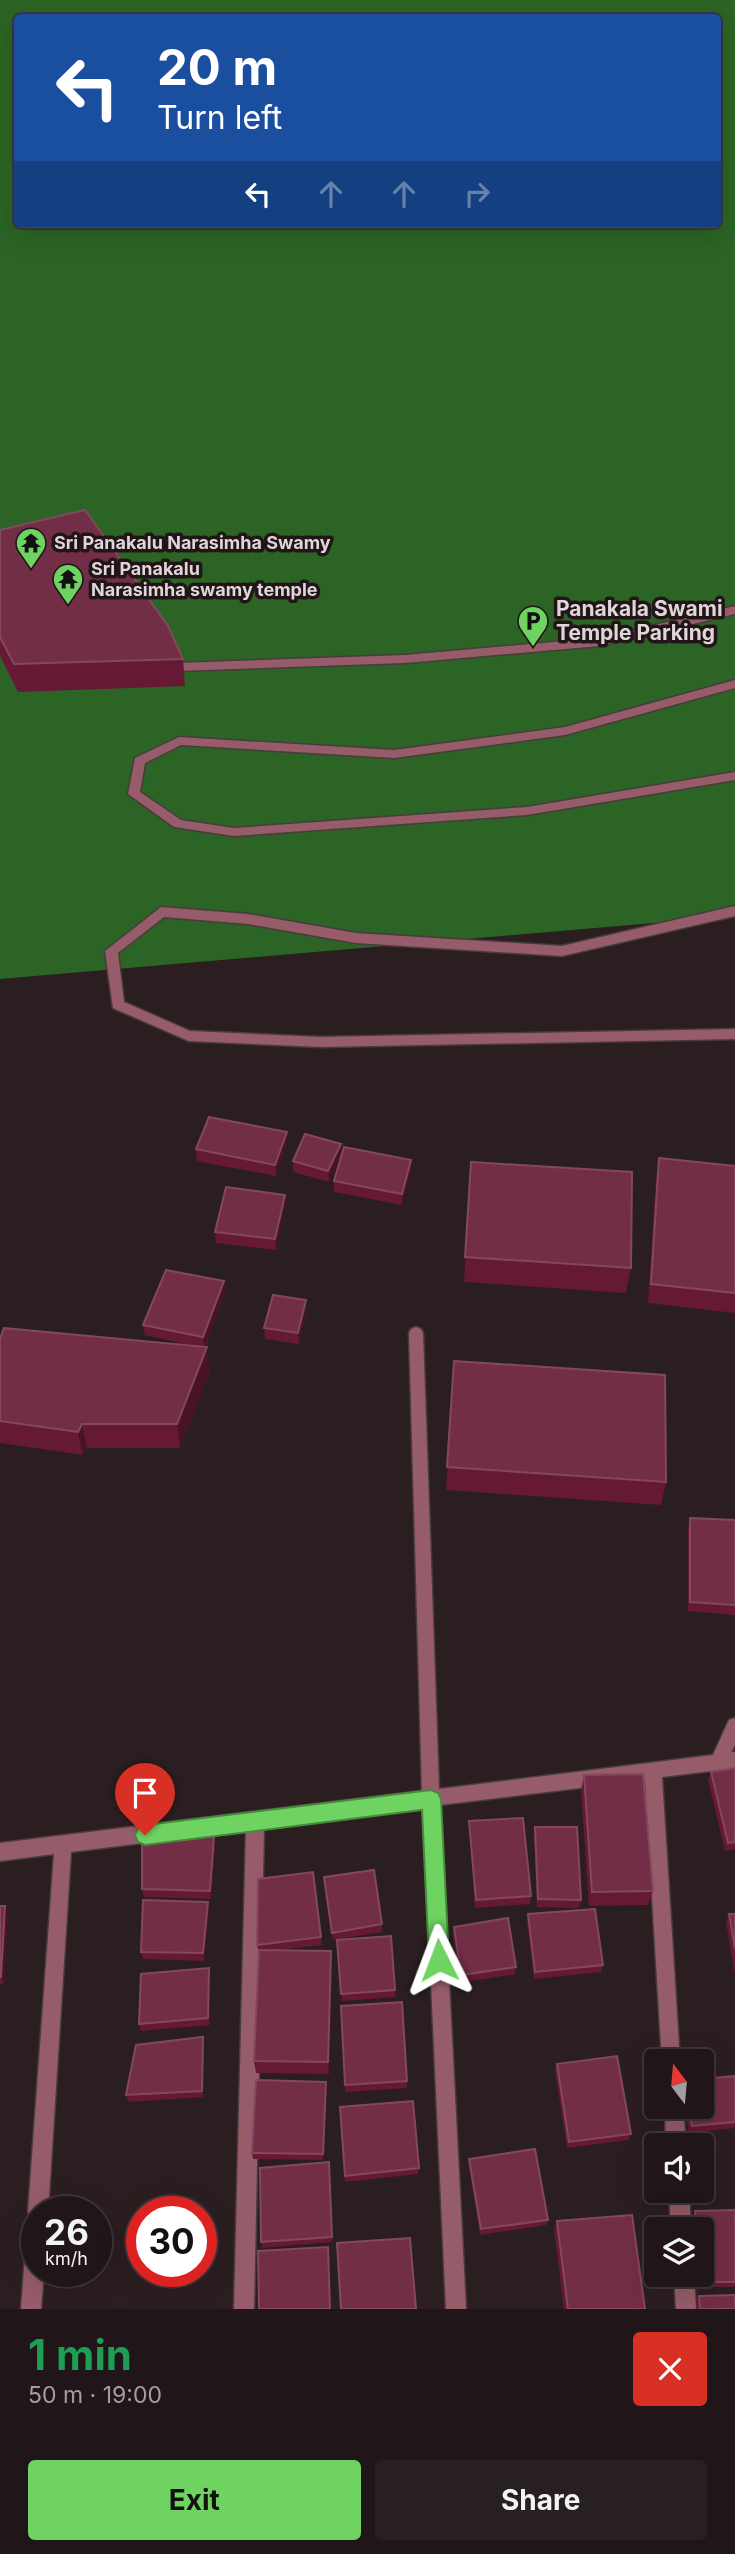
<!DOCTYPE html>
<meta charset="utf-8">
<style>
:root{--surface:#201619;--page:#281f22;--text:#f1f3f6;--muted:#a29fa2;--line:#3d3538;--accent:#6ed360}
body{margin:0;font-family:Inter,sans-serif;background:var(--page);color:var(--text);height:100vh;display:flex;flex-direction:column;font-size:26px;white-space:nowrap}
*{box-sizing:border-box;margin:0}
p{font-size:23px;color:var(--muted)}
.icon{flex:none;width:38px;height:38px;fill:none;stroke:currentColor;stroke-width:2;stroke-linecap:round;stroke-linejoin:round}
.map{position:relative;height:2309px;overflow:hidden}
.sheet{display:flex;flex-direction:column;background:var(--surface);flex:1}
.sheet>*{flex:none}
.banner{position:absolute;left:14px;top:14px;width:707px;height:214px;border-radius:7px;box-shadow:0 7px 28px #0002,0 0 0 2px var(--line);background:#1a4fa0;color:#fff;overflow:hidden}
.needle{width:46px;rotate:344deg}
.controls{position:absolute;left:644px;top:2049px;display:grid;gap:14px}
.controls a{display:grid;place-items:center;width:70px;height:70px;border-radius:7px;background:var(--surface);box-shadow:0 7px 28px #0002,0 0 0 2px var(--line);font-size:35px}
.speed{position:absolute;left:21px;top:2196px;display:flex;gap:14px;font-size:35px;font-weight:700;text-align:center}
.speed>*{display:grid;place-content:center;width:91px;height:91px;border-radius:50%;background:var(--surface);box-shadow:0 7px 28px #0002,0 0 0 2px var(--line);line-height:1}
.speed small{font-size:18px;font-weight:400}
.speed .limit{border:10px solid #d22;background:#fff;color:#111}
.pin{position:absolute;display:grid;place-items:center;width:60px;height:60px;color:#fff;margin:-72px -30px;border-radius:50% 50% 50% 0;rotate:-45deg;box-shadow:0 0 7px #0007}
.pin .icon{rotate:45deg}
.me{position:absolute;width:77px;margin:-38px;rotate:357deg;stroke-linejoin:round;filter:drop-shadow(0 0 5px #0008)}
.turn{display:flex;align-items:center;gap:24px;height:147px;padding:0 28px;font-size:32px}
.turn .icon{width:91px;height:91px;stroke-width:2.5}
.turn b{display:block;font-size:49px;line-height:60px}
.lanes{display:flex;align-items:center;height:66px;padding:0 28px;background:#0003;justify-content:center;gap:35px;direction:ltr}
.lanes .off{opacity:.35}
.round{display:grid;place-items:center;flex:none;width:74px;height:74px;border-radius:7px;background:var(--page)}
.headline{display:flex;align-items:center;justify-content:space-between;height:119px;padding:0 28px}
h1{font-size:42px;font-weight:700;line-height:52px;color:#1e9e55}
.cta{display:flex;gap:14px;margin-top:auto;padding:14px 28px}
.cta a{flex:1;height:80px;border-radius:7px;background:var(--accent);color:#111;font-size:28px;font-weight:700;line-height:80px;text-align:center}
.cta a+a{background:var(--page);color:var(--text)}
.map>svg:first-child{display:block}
</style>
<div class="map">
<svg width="735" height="2309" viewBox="0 0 735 2309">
<rect width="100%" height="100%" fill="#2b1e21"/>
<path fill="#2b6424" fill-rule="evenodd" d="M0,0H735V916L0,979ZM18,18H718V224H18Z"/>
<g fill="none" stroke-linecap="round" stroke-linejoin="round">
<g stroke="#483b3e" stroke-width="3">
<g id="lane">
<polygon points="735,606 735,614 600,646 405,663 177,671 171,667 177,663 405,655 600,638"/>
<polygon points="735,680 735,688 565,735 394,758 181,745 145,763 140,792 181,820 234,828 527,807 735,772 735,780 527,815 234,836 174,827 128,794 135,758 179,737 394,750 565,727"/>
<polygon points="735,906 735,916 562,956 356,943 248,924 164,917 118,953 124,1002 190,1031 321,1037 328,1042 321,1047 189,1041 113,1008 105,951 161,907 248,914 356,933 562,946"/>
</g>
</g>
<g stroke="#483b3e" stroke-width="3">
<g id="street">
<polygon points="735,1029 735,1039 321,1047 314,1042 321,1037"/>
<polygon points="416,1327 421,1329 423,1333 439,1789 713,1755 729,1720 735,1718 735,1745 731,1752 735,1752 735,1768 662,1777 680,2062 662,2062 645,1780 440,1805 466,2309 446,2309 423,1808 264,1828 254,2309 234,2309 246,1830 71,1852 48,2212 37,2212 37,2272 44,2272 41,2309 21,2309 27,2230 30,2223 36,2221 31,2219 28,2212 54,1854 0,1861 0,1843 422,1791 409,1333 411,1329"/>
<polygon points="665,2107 683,2107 686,2146 666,2146"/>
<polygon points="669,2191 689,2191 691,2230 671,2230"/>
<polygon points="674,2275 694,2275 696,2309 676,2309"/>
</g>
</g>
<use href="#lane" fill="#965c69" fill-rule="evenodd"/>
<use href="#street" fill="#965c69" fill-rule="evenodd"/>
</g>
<g fill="#651935">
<polygon points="0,530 183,659 185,686 18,692 0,656"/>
<polygon points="287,1132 287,1143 276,1176 197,1161 196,1149"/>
<polygon points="341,1144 329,1182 293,1172 293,1161"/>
<polygon points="659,1158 735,1166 735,1313 648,1303 656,1178"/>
<polygon points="471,1162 631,1268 626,1293 464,1282"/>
<polygon points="411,1171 402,1205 334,1192 334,1181"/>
<polygon points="285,1195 285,1206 276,1250 216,1243 215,1232"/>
<polygon points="224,1281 225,1292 205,1347 210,1371 180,1448 87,1448 83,1455 0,1443 0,1339 194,1346 145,1335 143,1325"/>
<polygon points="306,1300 306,1311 299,1344 265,1339 264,1328"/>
<polygon points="454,1361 666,1482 661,1505 446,1490"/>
<polygon points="690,1518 735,1520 735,1615 688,1611 688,1528"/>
<polygon points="735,1768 735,1849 725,1851 708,1780 711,1772"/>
<polygon points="584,1775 653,1891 648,1905 589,1906 581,1790"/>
<polygon points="469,1821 531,1896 530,1904 475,1908 469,1829"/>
<polygon points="535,1827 581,1900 579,1908 537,1907 534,1835"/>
<polygon points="215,1845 211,1899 144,1897 142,1889"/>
<polygon points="324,1877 382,1924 382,1932 333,1940"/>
<polygon points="0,1906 5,1906 8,1913 4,1984 0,1984"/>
<polygon points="209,1909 204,1961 143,1959 141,1952"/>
<polygon points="528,1914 603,1965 601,1972 534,1979 527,1922"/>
<polygon points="729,1914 735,1914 735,1975 726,1922"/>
<polygon points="454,1927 516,1967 515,1974 460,1983 453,1934"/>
<polygon points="321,1937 322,1945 277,1950 332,1965 329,2074 256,2073 254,2061 259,1953 257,1945"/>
<polygon points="337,1940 395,1990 395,1997 342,2001"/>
<polygon points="209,1968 210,1976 210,2025 141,2031 139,2024"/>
<polygon points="341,2006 407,2081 407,2088 345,2092"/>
<polygon points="204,2044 203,2097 129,2102 126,2095"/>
<polygon points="557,2064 631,2134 628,2140 567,2148 555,2070"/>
<polygon points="735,2076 735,2128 689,2133 684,2107 702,2107"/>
<polygon points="326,2082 323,2160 253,2159 252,2153"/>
<polygon points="340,2107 419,2168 418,2174 345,2182"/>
<polygon points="469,2159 548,2220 546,2225 480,2235 469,2165"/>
<polygon points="329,2162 332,2242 262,2248 261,2242"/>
<polygon points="735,2210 735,2287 698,2287 697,2275 702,2275 702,2230 693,2230 692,2216 695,2211"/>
<polygon points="557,2221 645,2309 564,2309 554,2230"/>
<polygon points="699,2296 735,2309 697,2309 696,2301"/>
</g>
<g fill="#481326">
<polygon points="287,1132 287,1143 276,1176 275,1165"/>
<polygon points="341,1144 341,1155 329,1182 328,1171"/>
<polygon points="411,1160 411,1171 402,1205 402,1194"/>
<polygon points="285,1195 285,1206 276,1250 275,1239"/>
<polygon points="224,1281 225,1292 204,1348 203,1337"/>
<polygon points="306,1300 306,1311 299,1344 298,1333"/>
<polygon points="207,1347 210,1371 180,1448 177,1424"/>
<polygon points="82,1424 87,1448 83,1455 78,1432"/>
<polygon points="214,1836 215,1845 211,1899 210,1891"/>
<polygon points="208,1902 209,1909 204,1961 203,1953"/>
<polygon points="5,1906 8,1913 4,1984 1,1977"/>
<polygon points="331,1951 332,1965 329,2074 328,2062"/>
<polygon points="209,1968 210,1976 210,2025 208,2018"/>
<polygon points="203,2037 204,2044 203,2097 202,2091"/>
</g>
<g fill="#722e47" stroke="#83485e" stroke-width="2">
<polygon points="85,510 168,626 183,659 14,664 0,637 0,530"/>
<polygon points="209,1117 287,1132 275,1165 196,1149"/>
<polygon points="305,1134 341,1144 328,1171 293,1161"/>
<polygon points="344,1147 411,1160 402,1194 334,1181"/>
<polygon points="659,1158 735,1166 735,1293 651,1284"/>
<polygon points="471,1162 632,1172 631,1268 465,1257"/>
<polygon points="226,1187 285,1195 275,1239 215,1232"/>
<polygon points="166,1270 224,1281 203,1337 143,1325"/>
<polygon points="273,1295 306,1300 298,1333 264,1328"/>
<polygon points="4,1328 207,1347 177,1424 82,1424 78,1432 0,1421 0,1339"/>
<polygon points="454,1361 665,1375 666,1482 447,1467"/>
<polygon points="690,1518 735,1520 735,1605 690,1602"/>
<polygon points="735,1768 735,1842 728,1843 711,1772"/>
<polygon points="643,1774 653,1891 592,1892 584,1775"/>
<polygon points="523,1818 531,1896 476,1900 469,1821"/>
<polygon points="535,1827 577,1827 581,1900 538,1899"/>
<polygon points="214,1836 210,1891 142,1889 142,1845"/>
<polygon points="374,1870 382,1924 332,1933 324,1877"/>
<polygon points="313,1872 321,1937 257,1945 258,1879"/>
<polygon points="143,1900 208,1902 203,1953 141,1952"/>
<polygon points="0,1906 5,1906 1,1977 0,1977"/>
<polygon points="595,1909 603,1965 535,1972 528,1914"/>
<polygon points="729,1914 735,1914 735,1949"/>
<polygon points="508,1918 516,1967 461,1975 454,1927"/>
<polygon points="391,1936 395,1990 341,1994 337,1940"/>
<polygon points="259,1950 331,1951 328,2062 254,2061"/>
<polygon points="209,1968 208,2018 139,2024 141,1974"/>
<polygon points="402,2002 407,2081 345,2085 341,2006"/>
<polygon points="203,2037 202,2091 126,2095 136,2045"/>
<polygon points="617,2056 631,2134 569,2142 557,2064"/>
<polygon points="735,2076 735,2122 692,2126 688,2107 702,2107 702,2079"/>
<polygon points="256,2080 326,2082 323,2154 252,2153"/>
<polygon points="413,2101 419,2168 345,2176 340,2107"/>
<polygon points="535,2149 548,2220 481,2229 469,2159"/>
<polygon points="329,2162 332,2237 261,2242 260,2168"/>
<polygon points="735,2210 735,2282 701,2282 702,2230 697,2230 695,2211"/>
<polygon points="632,2215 645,2309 568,2309 557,2221"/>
<polygon points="410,2238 416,2309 341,2309 337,2243"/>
<polygon points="328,2247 330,2309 259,2309 258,2251"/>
<polygon points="735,2295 735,2309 700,2309 699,2296"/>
</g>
<polygon fill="#6ed360" stroke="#48893e" stroke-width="2" points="431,1790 438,1793 441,1799 449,1960 446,1968 439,1971 432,1968 429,1960 422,1810 145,1845 138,1842 135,1835 138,1828 145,1825"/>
<defs>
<g id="temple-pin" transform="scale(1.575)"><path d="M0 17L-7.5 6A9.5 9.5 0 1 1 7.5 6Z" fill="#6ed360" stroke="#211518"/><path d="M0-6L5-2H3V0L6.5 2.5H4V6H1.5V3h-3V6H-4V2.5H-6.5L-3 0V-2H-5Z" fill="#111"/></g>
<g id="parking-pin" transform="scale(1.575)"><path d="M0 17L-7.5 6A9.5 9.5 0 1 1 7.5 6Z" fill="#6ed360" stroke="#211518"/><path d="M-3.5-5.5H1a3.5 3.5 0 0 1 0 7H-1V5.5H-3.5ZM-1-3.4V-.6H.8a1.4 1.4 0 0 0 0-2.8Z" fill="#111"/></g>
</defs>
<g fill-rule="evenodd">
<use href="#temple-pin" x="31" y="543"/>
<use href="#temple-pin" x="68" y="579"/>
<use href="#parking-pin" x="533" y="621"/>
</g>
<g text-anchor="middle" stroke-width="7" stroke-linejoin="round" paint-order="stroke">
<g font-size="18" font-weight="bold" fill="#dfd6d8" stroke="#211518" text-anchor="start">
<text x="54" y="549">Sri Panakalu Narasimha Swamy</text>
<text x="91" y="575">Sri Panakalu<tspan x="91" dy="21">Narasimha swamy temple</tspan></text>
</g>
<g font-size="21" font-weight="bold" fill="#dfd6d8" stroke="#211518" text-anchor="start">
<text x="556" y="616">Panakala Swami<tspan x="556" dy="24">Temple Parking</tspan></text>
</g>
</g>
</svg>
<div class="controls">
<a><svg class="needle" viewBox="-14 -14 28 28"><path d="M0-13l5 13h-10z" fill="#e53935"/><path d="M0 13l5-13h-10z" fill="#a29fa2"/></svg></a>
<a><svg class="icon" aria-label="sound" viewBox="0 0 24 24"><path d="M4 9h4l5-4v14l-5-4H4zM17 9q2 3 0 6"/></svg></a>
<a><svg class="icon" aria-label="layers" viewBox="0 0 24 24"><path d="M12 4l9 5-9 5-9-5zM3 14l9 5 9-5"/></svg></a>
</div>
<div class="speed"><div>26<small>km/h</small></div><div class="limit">30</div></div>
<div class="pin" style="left:145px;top:1835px;background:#d93025"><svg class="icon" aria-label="arrive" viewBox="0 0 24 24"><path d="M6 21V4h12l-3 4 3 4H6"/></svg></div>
<svg class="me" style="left:439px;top:1960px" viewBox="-20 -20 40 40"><path d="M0-17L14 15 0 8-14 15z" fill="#6ed360" stroke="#fff" stroke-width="4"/></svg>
<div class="banner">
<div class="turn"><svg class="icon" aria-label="left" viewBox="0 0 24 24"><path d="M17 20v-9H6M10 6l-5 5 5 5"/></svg><div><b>20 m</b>Turn left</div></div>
<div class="lanes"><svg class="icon" aria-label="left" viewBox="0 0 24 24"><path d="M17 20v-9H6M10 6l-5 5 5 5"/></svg><svg class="icon off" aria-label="ahead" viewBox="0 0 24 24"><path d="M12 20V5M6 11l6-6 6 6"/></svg><svg class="icon off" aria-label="ahead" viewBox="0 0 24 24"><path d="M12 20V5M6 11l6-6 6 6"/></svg><svg class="icon off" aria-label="right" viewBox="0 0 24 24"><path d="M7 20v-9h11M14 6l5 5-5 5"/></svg></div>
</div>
</div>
<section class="sheet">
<div class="headline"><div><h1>1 min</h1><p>50 m · 19:00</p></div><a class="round" style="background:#d93025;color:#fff"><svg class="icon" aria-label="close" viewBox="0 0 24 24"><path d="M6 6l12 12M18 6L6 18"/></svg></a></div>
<div class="cta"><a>Exit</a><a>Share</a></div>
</section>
